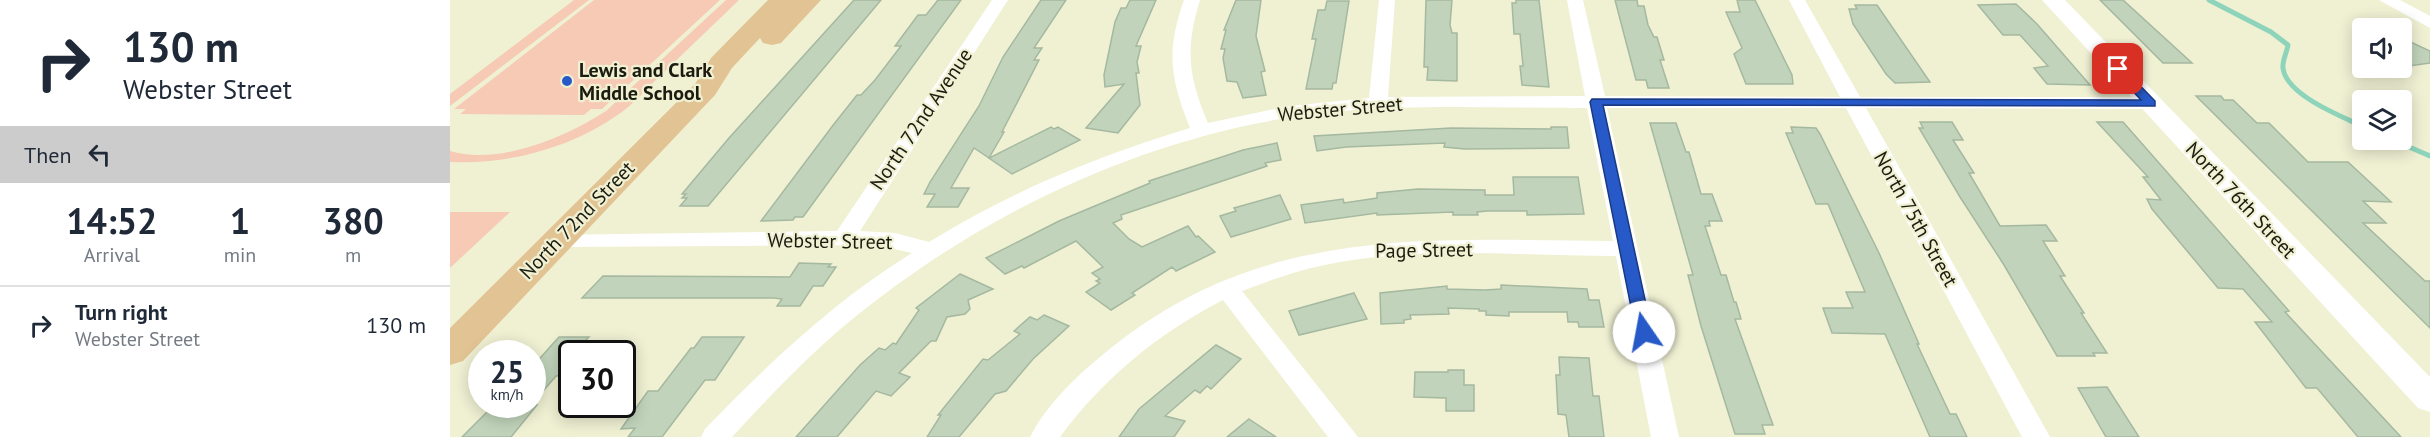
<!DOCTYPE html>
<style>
:root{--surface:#fff;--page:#f6f6f7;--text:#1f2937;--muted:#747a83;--line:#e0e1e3}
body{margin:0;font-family:"PT Sans",sans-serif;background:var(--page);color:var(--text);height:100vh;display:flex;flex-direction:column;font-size:22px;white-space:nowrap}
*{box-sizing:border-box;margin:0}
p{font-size:20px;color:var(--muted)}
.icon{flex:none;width:33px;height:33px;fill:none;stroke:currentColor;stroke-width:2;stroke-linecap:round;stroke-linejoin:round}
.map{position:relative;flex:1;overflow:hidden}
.sheet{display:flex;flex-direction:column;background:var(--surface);width:450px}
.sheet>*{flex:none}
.hud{background:#fff;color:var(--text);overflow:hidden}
.controls{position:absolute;left:1902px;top:18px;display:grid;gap:12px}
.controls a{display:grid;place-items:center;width:60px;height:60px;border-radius:6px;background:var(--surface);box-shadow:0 3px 15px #0003;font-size:30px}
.speed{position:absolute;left:18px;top:340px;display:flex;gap:12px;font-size:30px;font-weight:700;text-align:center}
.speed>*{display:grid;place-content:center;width:78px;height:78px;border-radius:50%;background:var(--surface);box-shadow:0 3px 15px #0003;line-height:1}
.speed small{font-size:15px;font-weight:400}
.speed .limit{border:3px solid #111;border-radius:9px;background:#fff;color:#111}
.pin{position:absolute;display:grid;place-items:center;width:51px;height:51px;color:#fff;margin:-26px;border-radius:12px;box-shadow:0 3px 9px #0006}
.me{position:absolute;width:66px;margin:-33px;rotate:348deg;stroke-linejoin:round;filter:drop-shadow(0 0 4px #0008)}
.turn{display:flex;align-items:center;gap:21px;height:126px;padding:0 24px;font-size:27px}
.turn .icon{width:78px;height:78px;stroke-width:2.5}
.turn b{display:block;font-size:42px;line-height:51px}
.then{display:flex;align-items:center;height:57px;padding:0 24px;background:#0003;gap:12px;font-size:22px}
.eta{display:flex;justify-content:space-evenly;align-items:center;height:102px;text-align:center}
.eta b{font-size:36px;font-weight:800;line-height:42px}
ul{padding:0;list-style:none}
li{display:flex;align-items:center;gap:18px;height:78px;padding:0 24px;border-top:2px solid var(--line)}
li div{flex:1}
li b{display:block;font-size:22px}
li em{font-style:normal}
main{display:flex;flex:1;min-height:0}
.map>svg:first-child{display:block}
</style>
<main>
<section class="sheet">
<div class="hud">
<div class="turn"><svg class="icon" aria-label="right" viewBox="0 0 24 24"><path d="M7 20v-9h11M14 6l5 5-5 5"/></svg><div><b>130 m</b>Webster Street</div></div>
<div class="then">Then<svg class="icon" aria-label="left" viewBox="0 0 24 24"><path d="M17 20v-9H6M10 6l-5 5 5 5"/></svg></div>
</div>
<div class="eta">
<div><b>14:52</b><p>Arrival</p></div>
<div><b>1</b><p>min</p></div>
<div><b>380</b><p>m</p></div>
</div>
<ul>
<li><svg class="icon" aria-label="right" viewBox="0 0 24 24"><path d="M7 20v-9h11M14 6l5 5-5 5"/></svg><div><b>Turn right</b><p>Webster Street</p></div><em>130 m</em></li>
</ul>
</section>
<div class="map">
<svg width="1980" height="437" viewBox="0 0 1980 437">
<rect width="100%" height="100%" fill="#f0f1d3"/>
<g fill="#f6cab5">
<polygon points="124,0 139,0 0,106 0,94"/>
<polygon points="144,0 270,0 152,109 141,109 134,115 10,114 16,109 4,109"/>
<path d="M276,0H289C263,25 236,51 210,76C197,88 184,104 169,114C121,148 58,165 0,162V151C48,166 116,137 156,111Z"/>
<polygon points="0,212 60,212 0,268"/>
</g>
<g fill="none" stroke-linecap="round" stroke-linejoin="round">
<g stroke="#8ed4bb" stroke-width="5">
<path d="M1759,0L1821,32L1838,45C1837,52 1832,61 1833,68C1836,95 1891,116 1912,126"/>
<polyline points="1943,140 1980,156"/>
</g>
</g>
<g fill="#c1d4bb" stroke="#a5b8a0" stroke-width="1.5">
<polygon points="404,0 431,0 258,206 230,206 237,198 232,198 236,194 232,194 279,138"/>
<polygon points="488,0 511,0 353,217 345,217 343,220 311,221 384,124 407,95 411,95 425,80 451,46 445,46 468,15 476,15"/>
<polygon points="591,0 616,0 584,48 592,48 584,60 589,60 552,132 554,132 539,158 524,148 501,188 519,188 508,207 477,207 485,194 474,194 480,182 529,106 553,57"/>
<polygon points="680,0 706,0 686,46 691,46 687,62 689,73 686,73 690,105 668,133 636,128 674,84 655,87 654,75 665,22 671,8 676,8"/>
<polygon points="786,0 811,0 806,36 815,71 811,72 816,95 793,98 787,82 777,81 773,58 775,49 771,49 776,30 774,30"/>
<polygon points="976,0 1002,0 1000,25 1002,33 1007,33 1007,81 977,80 978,67 974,67"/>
<polygon points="1066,0 1089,0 1099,87 1072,85 1070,66 1073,66 1070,34 1064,34 1062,3 1066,3"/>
<polygon points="1165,0 1187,0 1188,6 1194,6 1198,25 1204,37 1207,37 1214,60 1210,60 1219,88 1198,88 1196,80 1186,80"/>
<polygon points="1287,0 1305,0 1342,75 1343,84 1296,84 1284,54 1292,48 1276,12 1290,12"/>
<polygon points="1650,0 1673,0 1742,63 1713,63"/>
<polygon points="877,1 899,1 886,83 883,83 882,89 856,89 866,39 862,39 868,10 875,10"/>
<polygon points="1566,4 1587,24 1640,85 1597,84 1584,68 1598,66 1570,35 1553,35 1528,5"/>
<polygon points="1405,5 1427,5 1480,82 1445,83 1436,74 1403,24 1399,9 1407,9"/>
<polygon points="1952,38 1980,51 1980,63 1952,67"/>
<polygon points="1746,96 1771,96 1774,100 1783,100 1807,123 1819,123 1858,162 1898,162 1941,202 1913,201 1936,223 1913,223 1975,281 1980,281 1980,328"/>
<polygon points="1470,122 1502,122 1513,140 1503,140 1524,173 1519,173 1550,226 1596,225 1607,241 1593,241 1615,276 1610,276 1634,313 1631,313 1657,353 1643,353 1645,356 1607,356 1554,265 1510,197 1469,128 1473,128"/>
<polygon points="1647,122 1673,122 1839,311 1835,312 1951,437 1908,437 1867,388 1856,388 1805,322 1822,322 1793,289 1768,288 1702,209 1697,199 1711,200 1693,177 1698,177"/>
<polygon points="1200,123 1226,123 1236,152 1239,152 1251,194 1262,194 1272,221 1259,221 1260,226 1255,226 1271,275 1276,275 1284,302 1286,302 1291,319 1285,319 1323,425 1312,425 1315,434 1285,434 1251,326 1238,275 1243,275"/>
<polygon points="601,127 604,129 608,127 630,140 562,174 539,158"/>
<polygon points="1101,127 1117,127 1119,148 1015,149 994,147 995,143 896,147 867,151 864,136 1001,128 1101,129"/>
<polygon points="1341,127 1366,128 1370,134 1429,253 1469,344 1467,344 1500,414 1506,414 1517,437 1480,437 1435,334 1382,333 1373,308 1403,308 1396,292 1415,292 1378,204 1366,204 1336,133 1343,133"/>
<polygon points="827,143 831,160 815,163 817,166 671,215 672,219 663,223 679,239 692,247 738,226 746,237 748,236 765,252 726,271 722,267 682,293 685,295 661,310 636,292 650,283 646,281 650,279 642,273 653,267 626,241 574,268 572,266 555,274 536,258 609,221 700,183 699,181 793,150"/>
<polygon points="1063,177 1128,177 1134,214 1077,215 1077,211 1037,211 1027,212 1028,215 1003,215 1003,212 927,215 927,213 855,223 851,205 893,199 894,203 927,198 927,193 968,189 1035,190 1035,195 1064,195"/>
<polygon points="830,195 841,219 781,237 770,216 786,211 784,208"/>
<polygon points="349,263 381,264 378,267 386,267 373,286 363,286 350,306 327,306 332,299 324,298 132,298 153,276 340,277"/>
<polygon points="510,274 543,289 518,300 520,309 515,314 497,317 486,341 481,341 449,373 460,377 441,396 426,391 387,437 346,437 410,365 429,348 435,350 443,343 446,344 469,310 466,308"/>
<polygon points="1051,285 1137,289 1139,300 1149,300 1154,327 1129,327 1128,322 1118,322 1117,312 1059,312 1059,316 1036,315 1036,311 1029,311 1029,309 998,308 999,314 960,315 961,319 954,320 954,323 931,324 930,293 997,286 997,289 1035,290 1051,289"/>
<polygon points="904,293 917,319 849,335 839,311"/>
<polygon points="594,315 619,326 583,359 556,391 545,394 509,437 477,437 491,415 488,415 533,359 538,360 570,334 564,331 580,317 587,320"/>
<polygon points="109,337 139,337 122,354 122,375 106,376 82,404 82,367"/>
<polygon points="252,337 294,337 265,380 255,380 212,437 178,437 185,428 171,429 198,391 208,391 241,348 244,348"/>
<polygon points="766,345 791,359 761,389 757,386 750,393 745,390 715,416 735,421 724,437 669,437 689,409"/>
<polygon points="1109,357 1139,358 1143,396 1149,396 1154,437 1119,437 1116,415 1108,414 1106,375 1110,375"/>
<polygon points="998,370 1014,370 1014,385 1024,385 1024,411 996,411 996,398 964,397 965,372 998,372"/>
<polygon points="1657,387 1689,437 1656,437 1628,388"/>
<polygon points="50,405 87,405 61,437 12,437 38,411 45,411"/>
<polygon points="799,419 826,437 777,437"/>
</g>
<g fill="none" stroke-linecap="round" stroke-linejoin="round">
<g fill="#fff" fill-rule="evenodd">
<path d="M542,0H558L410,231L445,233L479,242C561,191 648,156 740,128C720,78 716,51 734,0H750C735,49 738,76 758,123L839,106L919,98L929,0H945L938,97L1135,96L1117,0H1133L1155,96L1390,97L1339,0H1355L1410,97H1700L1710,103L1700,109L1416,108L1600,437H1572L1396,108H1157L1229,437H1201L1166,256C1069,256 966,245 870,266C843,272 818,281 792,291L908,437H878L773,300C707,334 654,378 610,437H580C599,400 634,369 666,344C819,224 982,240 1163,241L1137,108C1044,108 948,103 855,115C686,139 525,217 394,326C354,360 318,398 282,437H251L255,429C318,364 384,301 462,253L427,245L109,247L101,245L97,240L101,235L387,231Z"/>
<polygon points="1929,0 1950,0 1980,16 1980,28"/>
</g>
<polygon fill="#fff" fill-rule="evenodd" points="1592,0 1615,0 1980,377 1980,412 1968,408"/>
<polygon fill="#e2c494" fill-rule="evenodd" points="318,0 371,0 331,43 322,45 313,43 310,38 282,68 265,95 13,361 0,365 0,328 245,84 261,58"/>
</g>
<polygon fill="#275ac8" stroke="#193a82" stroke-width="1.5" points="1664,67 1672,67 1705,101 1705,106 1153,105 1202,332 1194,338 1186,332 1140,102 1142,99 1691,100 1664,71"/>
<circle fill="#275ac8" stroke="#f0f1d3" stroke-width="2" cx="117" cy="81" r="6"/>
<g text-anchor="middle" stroke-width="4.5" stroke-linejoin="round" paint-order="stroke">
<g font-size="20" font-weight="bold" fill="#1b1b10" stroke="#f0f1d3" text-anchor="start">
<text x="129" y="77">Lewis and Clark<tspan x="129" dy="23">Middle School</tspan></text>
</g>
<g font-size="20" fill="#1b1b10" stroke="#f0f1d3">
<text transform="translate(890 109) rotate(-5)" y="7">Webster Street</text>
<text transform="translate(471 119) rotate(-56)" y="7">North 72nd Avenue</text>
<text transform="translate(1791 200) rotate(47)" y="7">North 76th Street</text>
<text transform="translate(1466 219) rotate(61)" y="7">North 75th Street</text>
<text transform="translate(127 220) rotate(-46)" y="7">North 72nd Street</text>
<text transform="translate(380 241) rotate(1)" y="7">Webster Street</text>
<text transform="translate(974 250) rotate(-1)" y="7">Page Street</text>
</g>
</g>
</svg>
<div class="controls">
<a><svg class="icon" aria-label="sound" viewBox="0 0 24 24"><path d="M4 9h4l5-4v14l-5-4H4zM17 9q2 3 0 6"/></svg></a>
<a><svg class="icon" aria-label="layers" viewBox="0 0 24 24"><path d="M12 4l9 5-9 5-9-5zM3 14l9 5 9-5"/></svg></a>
</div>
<div class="speed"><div>25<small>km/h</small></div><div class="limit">30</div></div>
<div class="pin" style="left:1668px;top:69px;background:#d93025"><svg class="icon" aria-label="arrive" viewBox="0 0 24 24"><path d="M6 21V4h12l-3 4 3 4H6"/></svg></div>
<svg class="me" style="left:1194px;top:332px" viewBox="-20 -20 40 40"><circle r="19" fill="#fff"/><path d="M0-13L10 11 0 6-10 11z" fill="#275ac8"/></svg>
</div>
</main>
